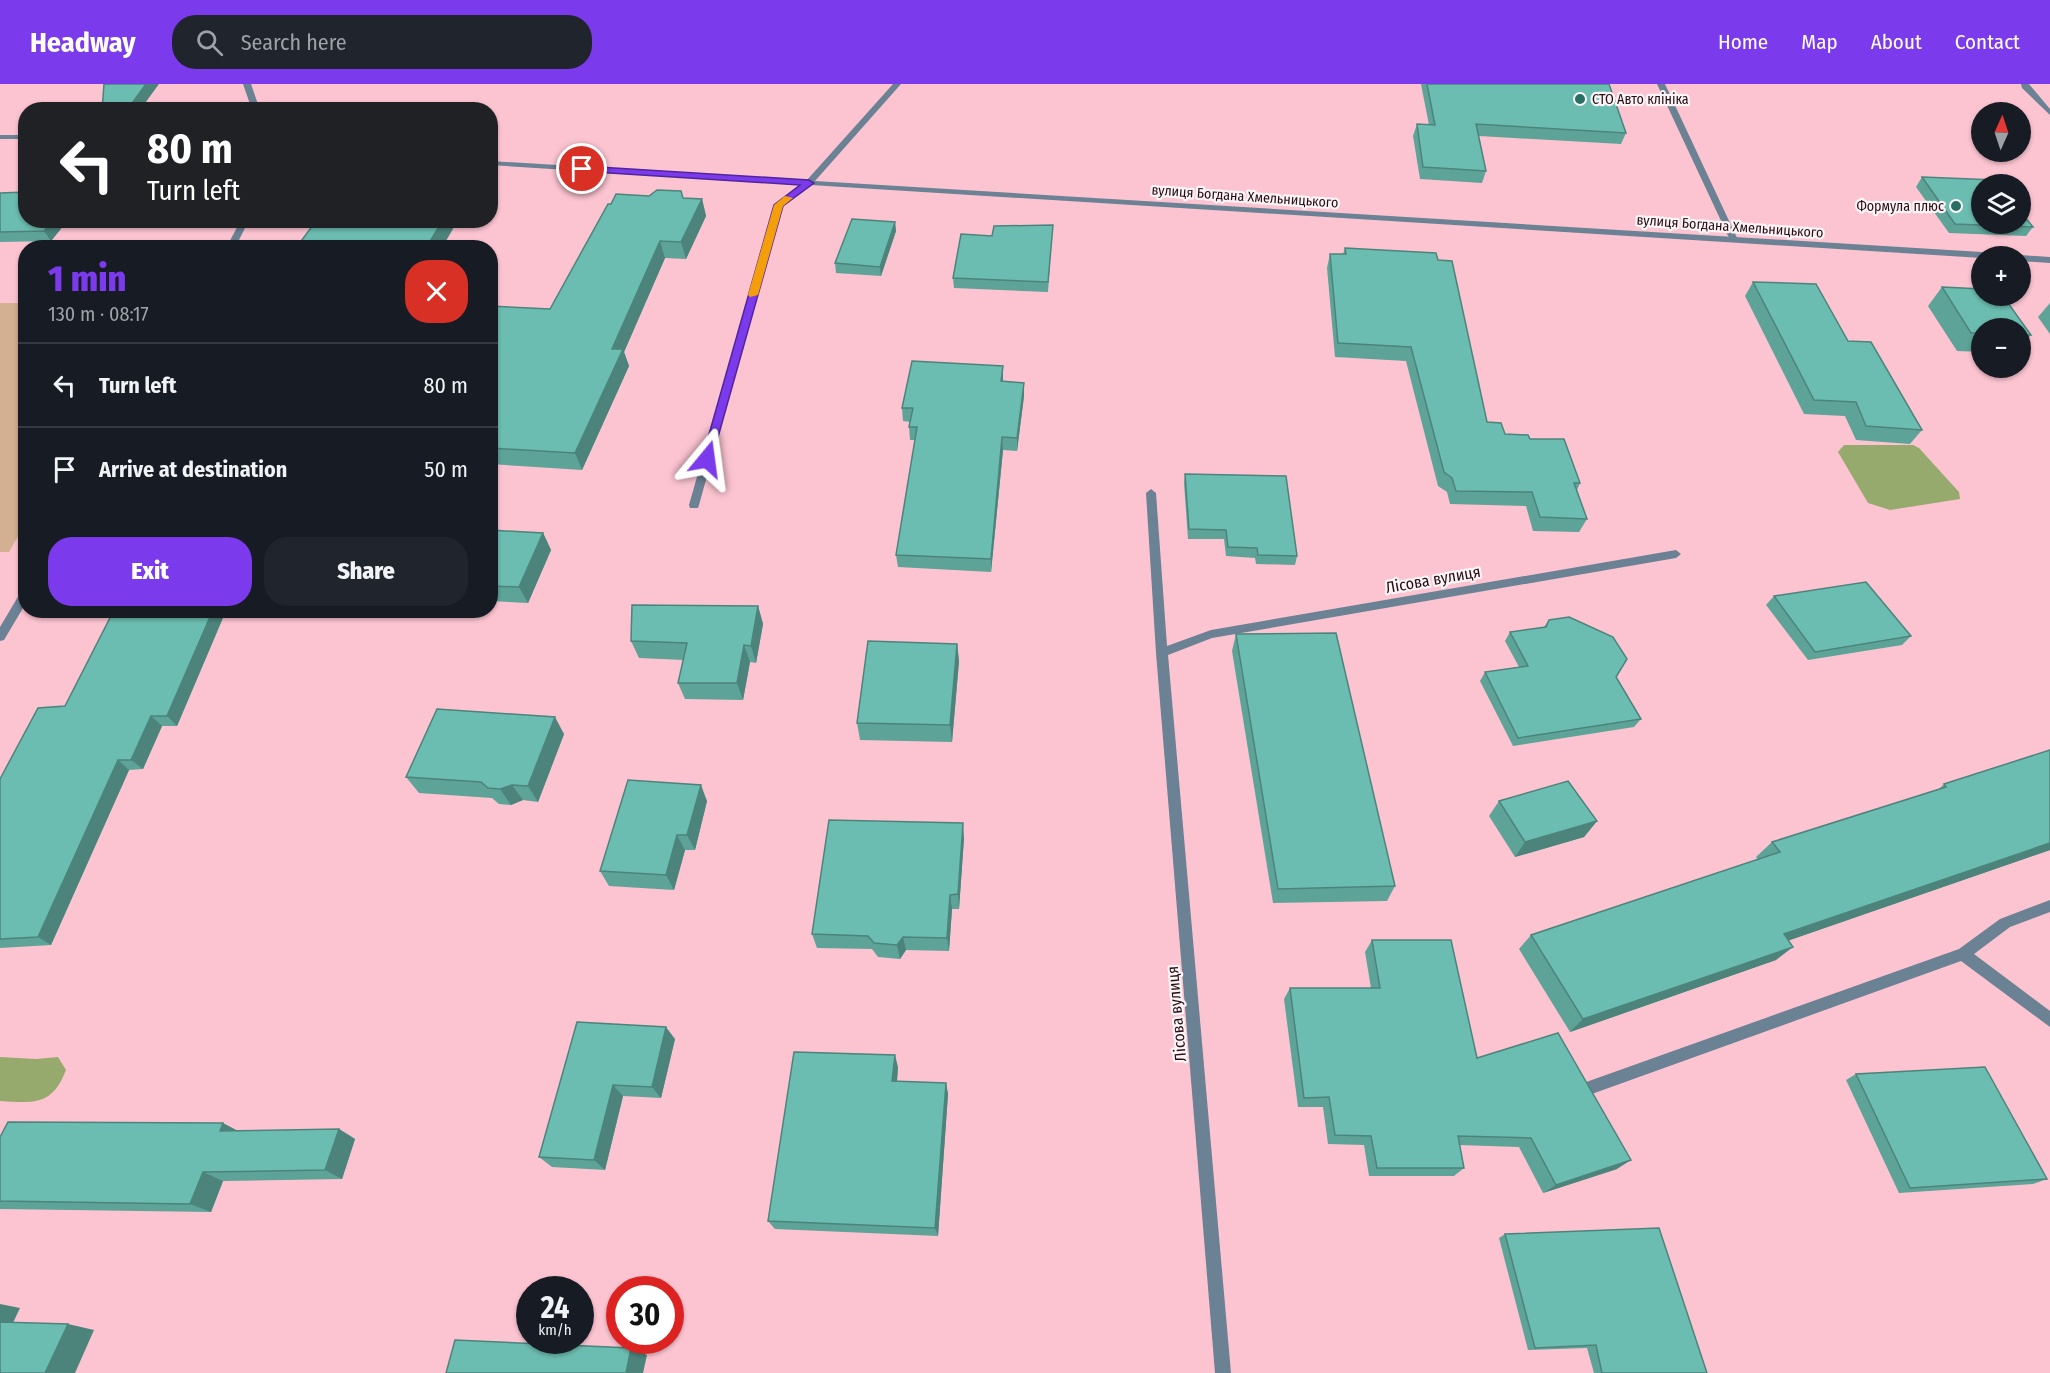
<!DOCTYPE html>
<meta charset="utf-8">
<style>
:root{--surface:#171b24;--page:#20242c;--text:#f1f3f6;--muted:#9ea1a6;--line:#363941;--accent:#7c3aed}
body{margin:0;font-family:"Fira Sans Condensed",sans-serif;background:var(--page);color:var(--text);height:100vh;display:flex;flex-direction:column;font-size:22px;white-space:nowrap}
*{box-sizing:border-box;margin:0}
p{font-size:20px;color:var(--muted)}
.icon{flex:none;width:33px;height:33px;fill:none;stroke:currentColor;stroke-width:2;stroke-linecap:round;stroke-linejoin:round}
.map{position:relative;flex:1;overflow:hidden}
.drawer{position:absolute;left:18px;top:156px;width:480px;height:378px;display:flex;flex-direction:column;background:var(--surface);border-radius:24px;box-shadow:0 2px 4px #0004}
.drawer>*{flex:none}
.banner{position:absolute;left:18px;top:18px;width:480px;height:126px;border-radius:24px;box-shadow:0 2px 4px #0004;background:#202124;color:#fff;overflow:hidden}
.needle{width:39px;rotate:3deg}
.tools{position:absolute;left:1971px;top:18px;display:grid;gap:12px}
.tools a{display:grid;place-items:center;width:60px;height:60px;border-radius:50%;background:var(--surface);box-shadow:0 2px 4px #0004;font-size:30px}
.speed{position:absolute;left:516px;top:1192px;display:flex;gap:12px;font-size:30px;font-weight:700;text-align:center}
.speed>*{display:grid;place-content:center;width:78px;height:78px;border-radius:50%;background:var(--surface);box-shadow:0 2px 4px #0004;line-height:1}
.speed small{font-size:15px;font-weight:400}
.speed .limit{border:9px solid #d22;background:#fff;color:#111}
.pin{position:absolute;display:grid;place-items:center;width:51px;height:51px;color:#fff;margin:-26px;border:3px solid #fff;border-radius:50%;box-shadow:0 2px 6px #0007}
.me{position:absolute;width:66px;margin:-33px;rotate:16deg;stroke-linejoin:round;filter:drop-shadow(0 0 4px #0008)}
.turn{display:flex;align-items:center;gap:21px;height:126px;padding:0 30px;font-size:27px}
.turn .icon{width:78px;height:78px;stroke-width:2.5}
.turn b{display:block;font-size:42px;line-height:51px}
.round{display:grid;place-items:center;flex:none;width:63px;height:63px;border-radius:24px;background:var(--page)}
.head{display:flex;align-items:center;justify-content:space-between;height:102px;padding:0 30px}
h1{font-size:36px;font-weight:800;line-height:45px;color:var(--accent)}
.button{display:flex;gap:12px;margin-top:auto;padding:12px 30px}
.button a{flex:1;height:69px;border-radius:24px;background:var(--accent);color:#fff;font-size:24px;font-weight:800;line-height:69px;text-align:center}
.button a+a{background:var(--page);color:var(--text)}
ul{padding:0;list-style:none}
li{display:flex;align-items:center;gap:18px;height:84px;padding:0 30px;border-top:2px solid var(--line)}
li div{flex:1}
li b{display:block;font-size:22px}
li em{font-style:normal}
header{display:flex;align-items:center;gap:36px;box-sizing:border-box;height:84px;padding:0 30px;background:var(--accent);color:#fff}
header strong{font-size:28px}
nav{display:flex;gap:33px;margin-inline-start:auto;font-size:21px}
.search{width:420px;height:54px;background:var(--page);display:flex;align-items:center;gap:15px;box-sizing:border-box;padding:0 21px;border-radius:24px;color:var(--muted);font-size:22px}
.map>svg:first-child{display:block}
</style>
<header>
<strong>Headway</strong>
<div class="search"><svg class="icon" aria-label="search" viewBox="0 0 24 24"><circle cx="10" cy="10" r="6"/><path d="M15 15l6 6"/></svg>Search here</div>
<nav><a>Home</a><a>Map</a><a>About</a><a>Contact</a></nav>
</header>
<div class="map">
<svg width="2050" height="1289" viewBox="0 0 2050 1289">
<rect width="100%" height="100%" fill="#fcc4d1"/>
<polygon fill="#d3b091" points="0,219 26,219 25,440 9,468 0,468"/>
<g fill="#96aa6d">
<polygon points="1844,361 1913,361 1919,364 1959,408 1960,415 1890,426 1868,419 1838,368"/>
<path d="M0,973L36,975L58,973L66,986C52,1022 34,1019 0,1017Z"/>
</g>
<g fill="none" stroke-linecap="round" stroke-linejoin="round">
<g fill="#6b8194" fill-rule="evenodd">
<polygon points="1657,0 1665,0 1738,156 1737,158 1730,156"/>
<polygon points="2021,0 2029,0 2050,25 2050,31 2022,4"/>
<polygon points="2050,816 2050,828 2010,843 1974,870 2050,927 2050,943 1961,877 1589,1011 1584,1009 1582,1004 1584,999 1589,997 1959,865 2000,835"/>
</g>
<g fill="#6b8194" fill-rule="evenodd">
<polygon points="243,0 251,0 260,26 252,26"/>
<polygon points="893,0 901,0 815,97 1998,169 2002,172 1982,174 811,101 782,122 699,421 698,424 690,424 689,421 774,121 801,101 490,81 490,77 807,96"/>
<rect x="0" y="51" width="26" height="4"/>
<polygon points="241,136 249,136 235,164 226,164"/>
<polygon points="2020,171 2050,173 2050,179 2020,177 2020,172 2017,172"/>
<polygon points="1151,405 1156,409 1167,562 1211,546 1676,466 1681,470 1676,474 1212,554 1168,571 1231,1289 1215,1289 1156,569 1146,409"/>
<polygon points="26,505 26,519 4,556 0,557 0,543 22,506"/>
</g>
</g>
<g fill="#5da398">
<polygon points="1421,0 1609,0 1626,49 1621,60 1479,52 1486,87 1482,99 1420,95 1413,52 1417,40 1429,41"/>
<polygon points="1922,93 2033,143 2026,152 1949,149 1916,103"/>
<polygon points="0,109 68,136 51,157 0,158"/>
<polygon points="683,114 702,115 706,132 686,175 665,174 624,268 629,282 582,386 490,380 490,222 550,225"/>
<polygon points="895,138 896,147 881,192 836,189 835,179"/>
<polygon points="1052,151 1048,208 954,204 953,194 992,152"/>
<polygon points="1345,164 1438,176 1487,338 1505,350 1530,355 1580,399 1577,406 1587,435 1579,448 1533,447 1526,422 1450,420 1447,408 1438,402 1406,277 1335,273 1327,184 1330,170 1343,170"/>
<polygon points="1753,198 1848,257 1922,346 1910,360 1856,356 1845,332 1804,330 1745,212"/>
<polygon points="1942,203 1982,205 1982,212 2003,212 2031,251 2020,264 2020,244 1982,244 1982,268 1957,267 1928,222"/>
<polygon points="2050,219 2050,250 2038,233"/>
<polygon points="1003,295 1003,298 1024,299 1024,312 1017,367 1003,366 991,488 898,483 896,471 915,356 910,356 909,343 910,338 903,337 902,324"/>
<polygon points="1185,390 1297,472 1295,481 1256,480 1255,474 1226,472 1224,455 1188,455 1184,399"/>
<polygon points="490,446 543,449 551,466 528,519 490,517"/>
<polygon points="1774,512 1911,552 1902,561 1808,576 1766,521"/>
<polygon points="758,522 763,540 756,579 750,578 743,616 685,615 678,599 684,576 639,574 631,557"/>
<polygon points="114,526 223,526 225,529 177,642 162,642 143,685 129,686 51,861 0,864 0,695 65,622"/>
<polygon points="1549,536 1616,593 1641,635 1634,643 1513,662 1480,597 1485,588 1519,583 1505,557 1510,548 1544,543"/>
<polygon points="1236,550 1395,802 1387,817 1273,819 1232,567"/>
<polygon points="957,560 959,577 952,658 860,656 857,639"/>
<polygon points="564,650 538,718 523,716 511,721 499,720 492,714 419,709 406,693"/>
<polygon points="2050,665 2050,766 1789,856 1776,876 1570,948 1519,865 1531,851 1758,776 1756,773 1772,758 1938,706 1944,700 2047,667"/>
<polygon points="707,717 695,766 685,766 674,806 609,802 600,787"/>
<polygon points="1499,717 1597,737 1584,753 1515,773 1489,732"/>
<polygon points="964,754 959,825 952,825 949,867 906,866 900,875 878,873 872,865 817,864 812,850"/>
<polygon points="1372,856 1477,974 1617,1085 1543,1109 1519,1063 1459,1061 1464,1084 1454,1092 1369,1092 1364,1061 1328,1060 1323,1023 1298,1023 1284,915 1290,904 1371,904 1365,868"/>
<polygon points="577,938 675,955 661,1014 623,1012 605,1086 552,1083 539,1073"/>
<polygon points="898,983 897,998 946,999 948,1010 938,1152 775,1145 768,1137"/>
<polygon points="1856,990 2047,1095 2033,1100 1899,1109 1846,996"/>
<polygon points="339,1045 355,1055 342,1095 223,1097 211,1128 0,1125 0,1053 237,1047"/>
<polygon points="1505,1150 1707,1289 1594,1289 1587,1264 1528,1266 1499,1154"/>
</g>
<g fill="#4c847c">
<polygon points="146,0 159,0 140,26 127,26"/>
<polygon points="702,115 706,132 686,175 681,158"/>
<polygon points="53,136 68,136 51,157 44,147"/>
<polygon points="443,136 458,136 442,164 426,164"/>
<polygon points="895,138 896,147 881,192 880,183"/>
<polygon points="660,157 665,174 624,268 629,282 582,386 575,369 612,265"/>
<polygon points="1003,282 1003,295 1001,311 1001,297"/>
<polygon points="1024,299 1024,312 1017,367 1017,354"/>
<polygon points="1002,353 1003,366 991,488 991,475"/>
<polygon points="543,449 551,466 528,519 519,503"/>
<polygon points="758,522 763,540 756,579 751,562"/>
<polygon points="212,526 223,526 225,529 177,642 167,632"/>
<polygon points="957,560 959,577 952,658 950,641"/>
<polygon points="744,561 750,578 743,616 737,599"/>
<polygon points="151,632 162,642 143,685 131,676"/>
<polygon points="555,633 564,650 538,718 528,702"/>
<polygon points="118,676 129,686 51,861 38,853"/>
<polygon points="512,701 523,716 511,721 500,705"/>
<polygon points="701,701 707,717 695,766 687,751"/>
<polygon points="1597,737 1584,753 1515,773 1525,758"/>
<polygon points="963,739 964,754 959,825 958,810"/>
<polygon points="677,751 685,766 674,806 666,791"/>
<polygon points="2050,759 2050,766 1767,864 1784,850"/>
<polygon points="950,811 952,825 949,867 947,854"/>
<polygon points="903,853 906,866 900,875 897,861"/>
<polygon points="1793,863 1776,876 1570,948 1583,935"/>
<polygon points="666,943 675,955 661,1014 652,1003"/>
<polygon points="895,971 898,983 896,1009 892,997"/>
<polygon points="946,999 948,1010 938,1152 935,1144"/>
<polygon points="613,1001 623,1012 605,1086 594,1076"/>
<polygon points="223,1039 242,1049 220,1047"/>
<polygon points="339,1045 355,1055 342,1095 325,1086"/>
<polygon points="1631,1076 1617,1085 1543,1109 1556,1101"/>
<polygon points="203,1088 223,1097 211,1128 190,1120"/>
<polygon points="0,1220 20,1224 11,1243 0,1240"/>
<polygon points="68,1240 94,1246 75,1289 45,1289"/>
<polygon points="631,1264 647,1271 643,1289 626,1289"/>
</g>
<g fill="#6cbdb1" stroke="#4c847c" stroke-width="1.5">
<polygon points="104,0 146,0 127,26 102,26"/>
<polygon points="1427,0 1609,0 1626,49 1476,40 1486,87 1423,83 1417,40 1435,41"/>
<polygon points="1922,93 1996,96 2000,100 1982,100 1982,140 2020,140 2020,127 2033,143 1955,140"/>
<polygon points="657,106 681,107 683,114 702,115 681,158 660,157 612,265 623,265 575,369 490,364 490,222 550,225 608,120 611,120 616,110 649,112"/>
<polygon points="26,108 26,136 53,136 44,147 0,148 0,109"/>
<polygon points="852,135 895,138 880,183 835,179"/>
<polygon points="368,136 443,136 426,164 296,164 313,141 363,143"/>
<polygon points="1053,141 1048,198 953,194 961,150 992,152 994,142"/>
<polygon points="1345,164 1436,169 1438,176 1452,177 1487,338 1501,339 1505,350 1528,351 1530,355 1564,355 1580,399 1574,399 1587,435 1540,433 1532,408 1456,407 1452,394 1444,388 1411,263 1338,259 1330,170 1346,170"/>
<polygon points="1753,198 1816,200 1848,257 1871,258 1922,346 1866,342 1856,318 1814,316"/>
<polygon points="1942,203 1982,205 1982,212 2003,212 2031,251 2020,251 2020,244 1982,244 1982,249 1971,249"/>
<polygon points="912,277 1003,282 1001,297 1024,299 1017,354 1002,353 991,475 896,471 917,343 909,343 913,324 902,324"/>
<polygon points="1185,390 1286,392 1297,472 1258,471 1257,464 1228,463 1226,446 1189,445"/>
<polygon points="490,446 543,449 519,503 490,502"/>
<polygon points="1866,498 1911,552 1815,568 1774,512"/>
<polygon points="632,521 758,522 751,562 744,561 737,599 678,599 687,559 631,557"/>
<polygon points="114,526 213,526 167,632 151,632 131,676 118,676 38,853 0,855 0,695 38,624 65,622"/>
<polygon points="1569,533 1613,553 1627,575 1616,593 1641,635 1518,654 1485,588 1528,582 1510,548 1546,543 1549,536"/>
<polygon points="1336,549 1395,802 1278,805 1236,550"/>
<polygon points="868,557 957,560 950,641 857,639"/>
<polygon points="437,625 555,633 528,702 512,701 500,705 488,704 481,698 406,693"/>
<polygon points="2050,666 2050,759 1784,850 1793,863 1583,935 1531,851 1780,768 1772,758 1946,703 1944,700"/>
<polygon points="628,696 701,701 687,751 677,751 666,791 600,787"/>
<polygon points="1568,697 1597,737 1525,758 1499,717"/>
<polygon points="829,736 963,739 958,810 950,811 947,854 903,853 897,861 874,859 868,852 812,850"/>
<polygon points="1372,856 1451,856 1477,974 1558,949 1631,1076 1556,1101 1531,1054 1458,1052 1464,1084 1377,1084 1371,1052 1335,1051 1329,1013 1304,1014 1290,904 1380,904"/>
<polygon points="577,938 666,943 652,1003 613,1001 594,1076 539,1073"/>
<polygon points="794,968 895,971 892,997 946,999 935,1144 768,1137"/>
<polygon points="1985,983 2047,1095 1910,1104 1856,990"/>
<polygon points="8,1038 223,1039 220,1047 339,1045 325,1086 203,1088 190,1120 0,1117 0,1053"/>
<polygon points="1659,1144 1707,1289 1602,1289 1596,1261 1535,1264 1505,1150"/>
<polygon points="0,1238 68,1240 45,1289 0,1289"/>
<polygon points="455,1256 631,1264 626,1289 446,1289"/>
</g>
<polygon fill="#7c3aed" stroke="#51269a" stroke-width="1.5" points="582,82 809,96 814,99 783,122 711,378 703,378 702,375 774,121 800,101 578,87 577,85"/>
<polygon fill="#f59e0b" points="785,112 793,114 783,122 758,211 750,213 748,211 774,121"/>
<g fill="#286f66" stroke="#fcf4f6" stroke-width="2">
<circle cx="1580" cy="15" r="6"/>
<circle cx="1956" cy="122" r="6"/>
</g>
<g text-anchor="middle" stroke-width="4.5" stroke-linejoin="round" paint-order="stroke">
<g font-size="14" fill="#260e15" stroke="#fcf4f6" text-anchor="start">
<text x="1592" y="20">СТО Авто клініка</text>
<text x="1944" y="127" text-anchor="end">Формула плюс</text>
</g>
<g font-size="14" fill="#260e15" stroke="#fcf4f6">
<text transform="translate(1245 112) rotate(4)" y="5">вулиця Богдана Хмельницького</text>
<text transform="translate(1730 142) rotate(4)" y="5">вулиця Богдана Хмельницького</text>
</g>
<g font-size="16" fill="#260e15" stroke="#fcf4f6">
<text transform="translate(1433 495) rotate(-10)" y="6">Лісова вулиця</text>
<text transform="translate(1176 930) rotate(-95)" y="6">Лісова вулиця</text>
</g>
</g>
</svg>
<div class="tools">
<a><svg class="needle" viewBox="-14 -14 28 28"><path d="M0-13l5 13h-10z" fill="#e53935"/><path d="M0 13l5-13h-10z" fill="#9ea1a6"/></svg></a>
<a><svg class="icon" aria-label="layers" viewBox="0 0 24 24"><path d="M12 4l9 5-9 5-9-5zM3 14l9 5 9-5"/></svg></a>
<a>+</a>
<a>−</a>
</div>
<div class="speed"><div>24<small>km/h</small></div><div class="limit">30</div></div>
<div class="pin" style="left:582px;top:85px;background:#d93025"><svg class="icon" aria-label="arrive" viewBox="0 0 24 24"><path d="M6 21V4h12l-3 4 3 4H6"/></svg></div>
<svg class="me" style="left:707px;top:375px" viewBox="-20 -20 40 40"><path d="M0-17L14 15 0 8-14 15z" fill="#7c3aed" stroke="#fff" stroke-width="4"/></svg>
<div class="banner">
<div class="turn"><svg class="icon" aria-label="left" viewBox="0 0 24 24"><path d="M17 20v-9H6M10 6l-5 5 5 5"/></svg><div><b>80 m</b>Turn left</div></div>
</div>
<section class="drawer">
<div class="head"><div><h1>1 min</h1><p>130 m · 08:17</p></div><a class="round" style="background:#d93025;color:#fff"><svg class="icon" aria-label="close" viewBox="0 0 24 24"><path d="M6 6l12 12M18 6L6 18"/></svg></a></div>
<ul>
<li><svg class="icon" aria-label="left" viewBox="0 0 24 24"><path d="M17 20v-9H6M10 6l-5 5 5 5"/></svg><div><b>Turn left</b></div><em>80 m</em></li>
<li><svg class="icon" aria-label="arrive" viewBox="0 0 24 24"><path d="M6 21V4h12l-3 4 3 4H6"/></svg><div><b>Arrive at destination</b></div><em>50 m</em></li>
</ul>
<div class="button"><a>Exit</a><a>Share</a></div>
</section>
</div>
